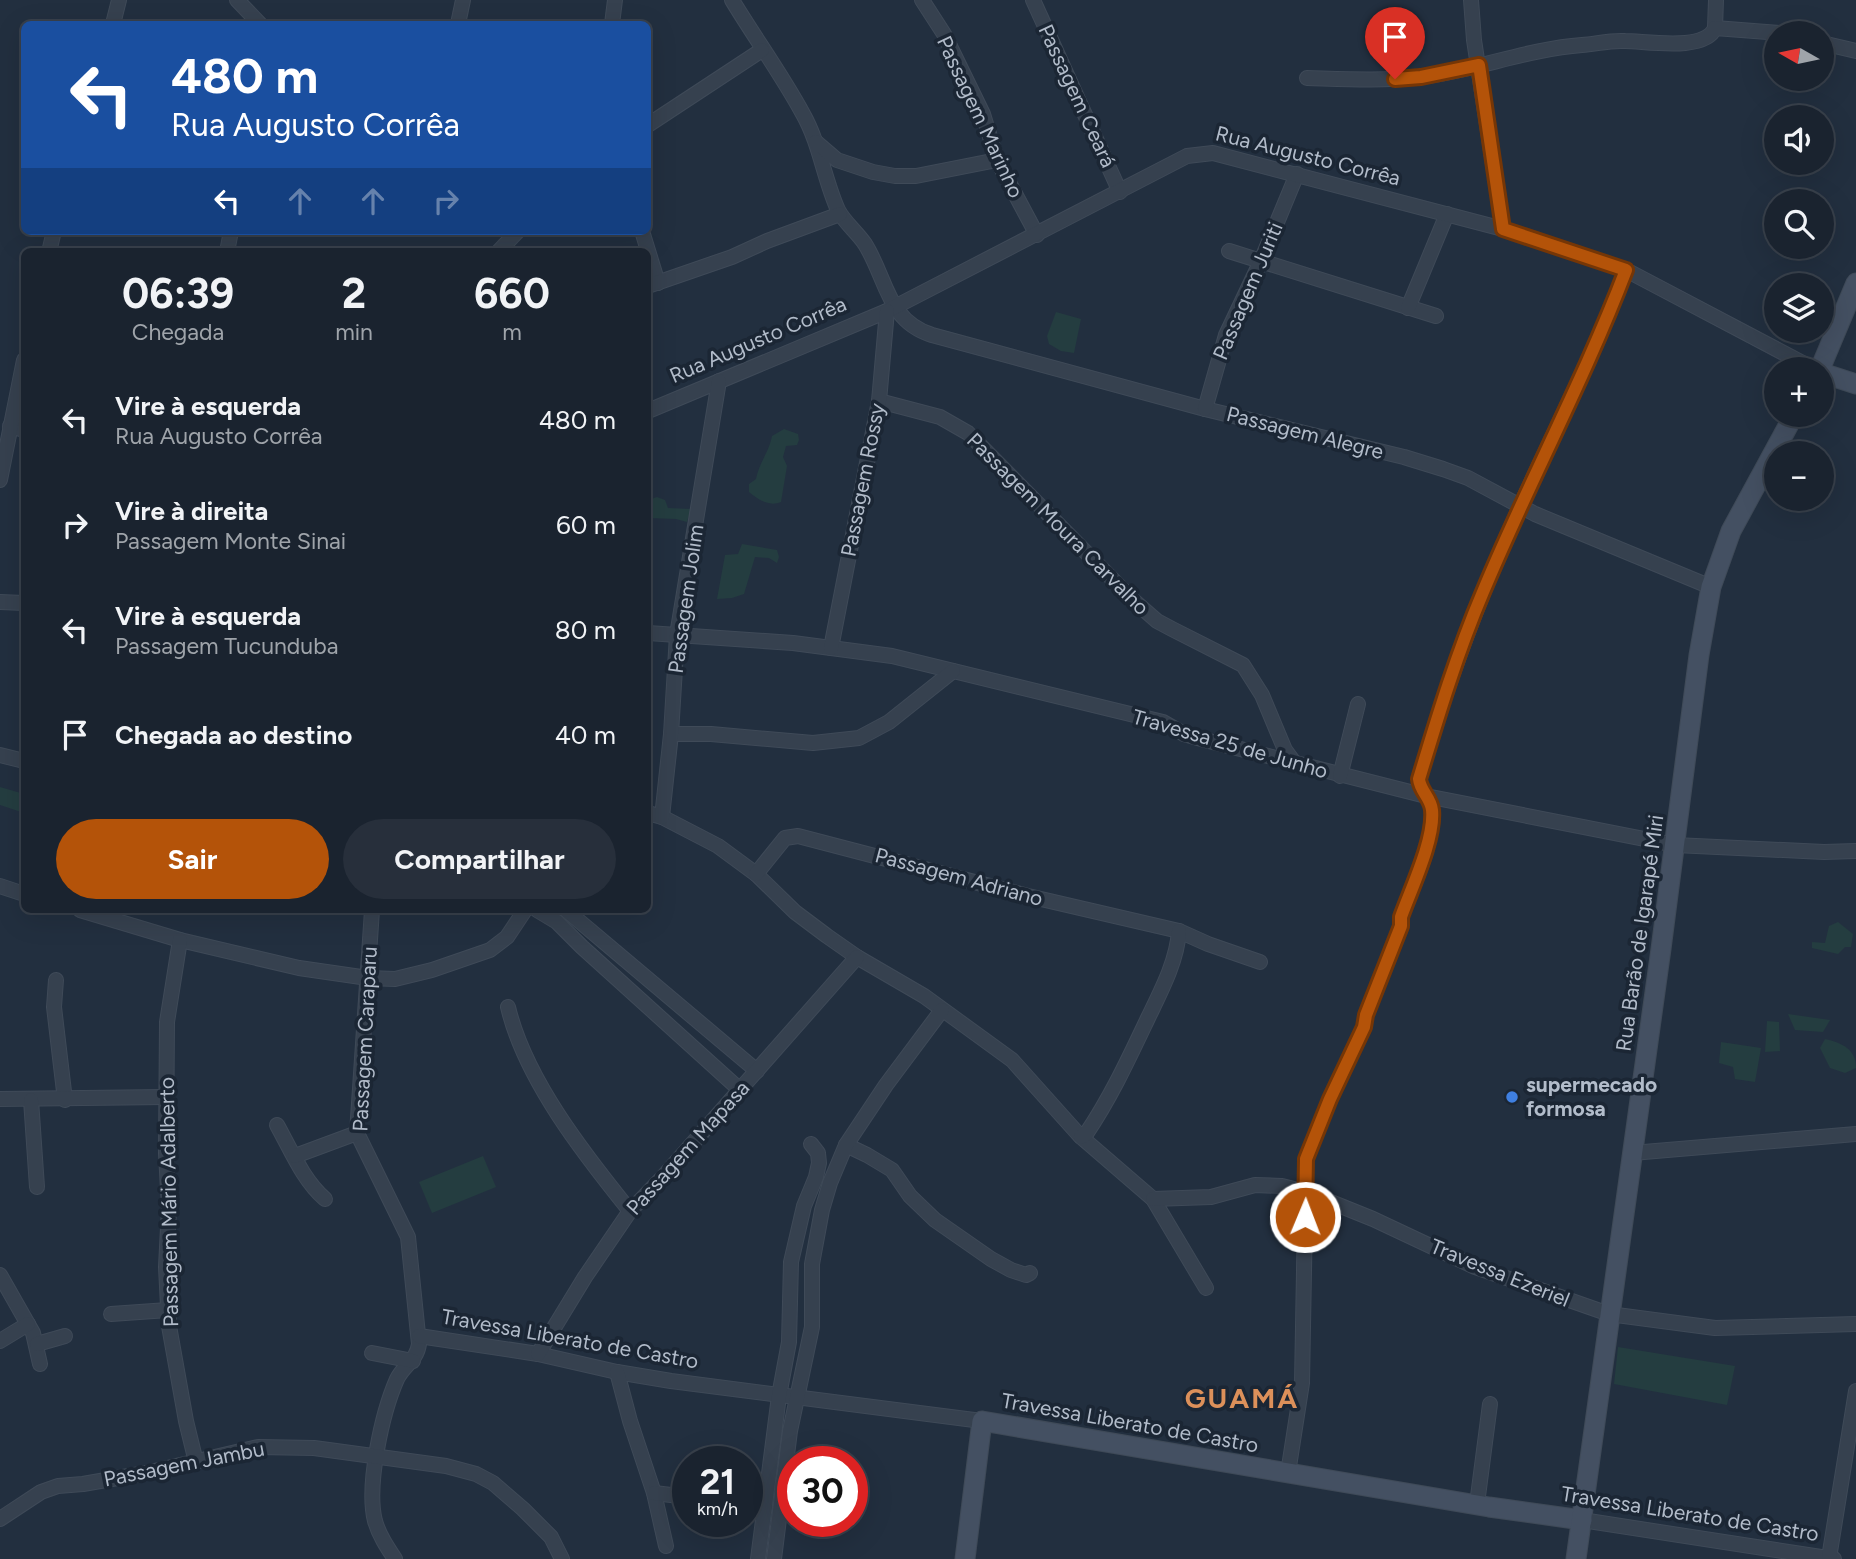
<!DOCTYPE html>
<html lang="pt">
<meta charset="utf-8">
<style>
:root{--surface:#1a232f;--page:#272f3b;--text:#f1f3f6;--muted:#9fa4aa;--line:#38404b;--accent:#b45309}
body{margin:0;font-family:Figtree,sans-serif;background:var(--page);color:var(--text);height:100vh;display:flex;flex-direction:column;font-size:26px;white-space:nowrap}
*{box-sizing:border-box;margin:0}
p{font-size:23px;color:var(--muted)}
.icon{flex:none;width:38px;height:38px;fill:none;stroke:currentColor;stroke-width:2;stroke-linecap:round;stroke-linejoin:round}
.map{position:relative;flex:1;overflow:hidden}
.drawer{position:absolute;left:21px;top:248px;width:630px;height:665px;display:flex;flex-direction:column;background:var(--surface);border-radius:10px;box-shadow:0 7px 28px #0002,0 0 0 2px var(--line)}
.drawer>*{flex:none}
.banner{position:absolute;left:21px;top:21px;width:630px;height:214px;border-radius:10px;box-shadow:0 7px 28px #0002,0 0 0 2px var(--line);background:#1a4fa0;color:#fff;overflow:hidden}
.needle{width:46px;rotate:279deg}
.buttons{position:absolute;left:1764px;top:21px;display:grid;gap:14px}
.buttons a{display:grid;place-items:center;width:70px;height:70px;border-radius:50%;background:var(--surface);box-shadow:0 7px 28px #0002,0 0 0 2px var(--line);font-size:35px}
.speed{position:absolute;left:672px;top:1446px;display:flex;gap:14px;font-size:35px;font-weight:700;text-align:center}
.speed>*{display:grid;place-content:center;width:91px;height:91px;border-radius:50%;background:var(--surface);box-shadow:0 7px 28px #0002,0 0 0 2px var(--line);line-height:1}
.speed small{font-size:18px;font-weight:400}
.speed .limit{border:10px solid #d22;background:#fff;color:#111}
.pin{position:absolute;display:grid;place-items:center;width:60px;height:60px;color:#fff;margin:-72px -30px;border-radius:50% 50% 50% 0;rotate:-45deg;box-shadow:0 0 7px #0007}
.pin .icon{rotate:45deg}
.me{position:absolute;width:77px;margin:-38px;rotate:1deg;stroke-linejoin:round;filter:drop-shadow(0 0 5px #0008)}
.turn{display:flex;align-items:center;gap:24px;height:147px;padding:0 35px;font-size:32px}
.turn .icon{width:91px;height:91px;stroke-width:2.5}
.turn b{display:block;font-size:49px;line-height:60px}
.lanes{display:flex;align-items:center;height:66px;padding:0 35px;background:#0003;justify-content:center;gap:35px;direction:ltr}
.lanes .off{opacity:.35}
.eta{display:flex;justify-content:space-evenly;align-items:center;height:119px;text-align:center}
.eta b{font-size:42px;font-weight:700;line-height:49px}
.action{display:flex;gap:14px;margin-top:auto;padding:14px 35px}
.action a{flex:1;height:80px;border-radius:42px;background:var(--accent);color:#fff;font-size:28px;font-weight:700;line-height:80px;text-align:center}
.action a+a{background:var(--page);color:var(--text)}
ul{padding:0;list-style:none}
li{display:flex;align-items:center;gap:21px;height:105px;padding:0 35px}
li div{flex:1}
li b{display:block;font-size:26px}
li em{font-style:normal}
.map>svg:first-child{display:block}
</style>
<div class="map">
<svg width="1856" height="1559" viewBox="0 0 1856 1559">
<rect width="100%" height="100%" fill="#222f3f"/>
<g fill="#243d40">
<polygon points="1056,312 1081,319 1074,353 1061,351 1049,344 1047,336"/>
<path d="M784,429L798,434L799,440L797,445L786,446L783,457L787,466L781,502C769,507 759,500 749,492V484L756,479C759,463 769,452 772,436Z"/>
<polygon points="657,497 665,500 668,508 691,509 687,522 676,519 648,518 648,500"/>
<polygon points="742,544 777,550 779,557 777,563 769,558 755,557 744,594 732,598 717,599 725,555 738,554"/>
<polygon points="0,787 24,794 24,813 0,805"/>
<polygon points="1838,922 1853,934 1851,947 1845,947 1838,954 1812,948 1812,942 1825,943 1829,926"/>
<polygon points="1788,1014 1830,1020 1823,1032 1795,1030"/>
<polygon points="1767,1021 1779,1022 1780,1051 1765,1052"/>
<path d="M1825,1039C1842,1043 1856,1049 1856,1068L1845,1073L1830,1068L1820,1048Z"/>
<polygon points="1721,1042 1761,1048 1755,1082 1735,1079 1733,1067 1719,1063"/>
<polygon points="483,1156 496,1187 432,1213 419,1182"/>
<polygon points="1618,1347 1735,1366 1727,1405 1614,1384"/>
</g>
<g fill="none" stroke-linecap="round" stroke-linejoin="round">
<g stroke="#3f4a58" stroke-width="16">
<g id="street">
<polyline points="237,0 260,24"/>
<path d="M732,0C755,38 782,75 803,114C820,144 824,179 838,210C844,222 857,232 865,244C887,279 887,321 932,335L1205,409L1404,457L1443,469L1468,478L1535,514L1711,587"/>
<polyline points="922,0 944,34 983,114 997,160 1037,235"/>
<polyline points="1033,0 1120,192"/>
<polyline points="1471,0 1474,40 1503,229"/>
<polyline points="113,24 119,0"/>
<polyline points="458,24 463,0"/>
<polyline points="612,24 615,0"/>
<polyline points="1715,28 1716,0"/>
<polyline points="1822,43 1856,51"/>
<path d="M1307,78C1344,79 1382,81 1419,77C1474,71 1527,49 1582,45C1596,44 1610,40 1625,41C1646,41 1705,52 1715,28L1781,33"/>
<polyline points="648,125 762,50"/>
<polyline points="816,142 837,160 873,172 895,176 916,176 997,160"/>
<polyline points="642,231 658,283"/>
<polyline points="1229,251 1436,316"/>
<polyline points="49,252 54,231"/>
<polyline points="227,252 231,231"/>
<polyline points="498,252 518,231"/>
<polyline points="648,286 732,257 767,241 840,214"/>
<polyline points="1408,308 1447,214"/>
<polyline points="879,401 940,417 968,433 1133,600 1157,621 1172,629 1243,665 1262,695 1285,750 1296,765"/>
<polyline points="1205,409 1226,335 1261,261 1297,174"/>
<polyline points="648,411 887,311 1187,156 1213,153 1503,229 1626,270 1814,369"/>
<polyline points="10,426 24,430"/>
<polyline points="0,480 24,360"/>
<polyline points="0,602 24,603"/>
<polyline points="648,633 793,643 892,656 1163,722 1184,734 1205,740 1426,796 1675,845 1824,852 1856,851"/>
<polyline points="831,648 879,401 887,311"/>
<polyline points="671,734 711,734 813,743 859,738 889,722 953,671"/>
<polyline points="0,755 24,761"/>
<polyline points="1340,776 1358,704"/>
<polyline points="648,813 662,817 718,846 756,874 795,912 827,936 857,957 924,996 1012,1060 1080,1136 1153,1199 1206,1288"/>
<polyline points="662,817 671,734 677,635 719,381"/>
<polyline points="756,874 785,838 798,836 1028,896 1179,931 1208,944 1260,962"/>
<polyline points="0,886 24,894"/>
<polyline points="80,910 180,940 299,968 368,978 395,979 432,970 490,950 507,937 525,910"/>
<path d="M372,910L357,1133L408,1237L419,1344C417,1360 404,1365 397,1379C382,1413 366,1486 375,1521C379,1535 387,1547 395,1559"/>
<polyline points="537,910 557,922 582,947 739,1089"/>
<polyline points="566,910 757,1071"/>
<polyline points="180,940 167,1022 166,1153 169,1208 166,1267 169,1326 186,1421 196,1462"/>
<polyline points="56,980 54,1007 65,1100"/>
<path d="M508,1007C525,1079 584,1154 630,1211"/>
<polyline points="0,1099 166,1097"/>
<polyline points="31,1100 37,1187"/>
<path d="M277,1125C291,1150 303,1180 325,1199"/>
<path d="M1081,1137L1086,1134C1111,1097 1129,1058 1148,1018C1161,991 1177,961 1179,931"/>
<polyline points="846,1145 867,1155 892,1170 910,1196 935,1220 991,1259 1011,1270 1026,1275 1030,1273"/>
<polyline points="1632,1153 1856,1134"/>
<polyline points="295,1156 357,1133"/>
<polyline points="1153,1199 1211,1197 1255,1185 1282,1186 1306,1192 1373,1219 1475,1267 1609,1314 1715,1328 1856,1324"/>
<polyline points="0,1275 33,1333 40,1364"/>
<polyline points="111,1314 168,1310"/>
<polyline points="419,1336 538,1354 617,1372 671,1381 982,1421"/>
<polyline points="0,1341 28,1324"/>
<polyline points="37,1344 65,1336"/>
<polyline points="372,1353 413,1361"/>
<polyline points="538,1354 585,1277 630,1211 662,1178 857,957"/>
<polyline points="617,1372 630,1421 654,1493 666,1546"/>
<path d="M1288,1473L1302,1383L1306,1159L1330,1099L1364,1027L1366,1015L1401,926V917C1412,888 1435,841 1432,810C1431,798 1420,791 1419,779C1446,686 1479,597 1519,509C1555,429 1595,352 1626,270"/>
<polyline points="654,1493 688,1497"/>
<polyline points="1477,1504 1490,1404"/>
<polyline points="747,1505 765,1507"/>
<polyline points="0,1519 41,1492 58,1486 83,1484 146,1473 258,1447 314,1448 446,1466 476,1474 493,1483 523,1509 551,1537 562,1559"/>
<polyline points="1582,1520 1834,1559"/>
<polyline points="1829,1558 1856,1391"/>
<polyline points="758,1559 779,1396 789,1342 791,1262 804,1206 816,1177 819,1163 818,1153 811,1144"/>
<polyline points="774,1559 790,1431 812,1327 812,1264 822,1210 830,1183 846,1145 886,1085 942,1010"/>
</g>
</g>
<g stroke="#3f4a58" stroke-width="21">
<g id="secondary">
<polyline points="1820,369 1856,283"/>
<polyline points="1822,373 1856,384"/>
<polyline points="965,1559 982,1421 1489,1507 1582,1520"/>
<polyline points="1576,1559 1661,949 1699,655 1711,587 1731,531 1794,415"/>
</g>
</g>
<use href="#street" stroke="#36414f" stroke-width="14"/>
<use href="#secondary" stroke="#445062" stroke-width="19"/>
</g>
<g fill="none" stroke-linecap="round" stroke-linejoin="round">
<g stroke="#753606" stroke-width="18">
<path id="route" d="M1305,1217L1306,1159L1330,1099L1364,1027L1366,1015L1401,926V917C1411,889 1435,839 1432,810C1431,798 1420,791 1419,779C1438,716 1457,653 1483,592C1528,484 1584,380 1626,270L1503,229L1479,65L1421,77L1395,79"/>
</g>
<use href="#route" stroke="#b45309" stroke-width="12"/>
</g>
<circle fill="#3f7fe0" stroke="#1b2634" stroke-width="2.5" cx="1512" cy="1097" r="7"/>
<g text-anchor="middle" stroke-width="7" stroke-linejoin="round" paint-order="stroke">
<g font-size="21" fill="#b2bcca" stroke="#1b2634">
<text transform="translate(1077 96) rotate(65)" y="7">Passagem Ceará</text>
<text transform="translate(980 117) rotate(65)" y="7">Passagem Marinho</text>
<text transform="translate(1308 156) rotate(14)" y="7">Rua Augusto Corrêa</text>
<text transform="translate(1248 291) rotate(-67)" y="7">Passagem Juriti</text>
<text transform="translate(758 340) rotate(-23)" y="7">Rua Augusto Corrêa</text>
<text transform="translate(1305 433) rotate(14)" y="7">Passagem Alegre</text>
<text transform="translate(863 480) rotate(-79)" y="7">Passagem Rossy</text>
<text transform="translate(1058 524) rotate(45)" y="7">Passagem Moura Carvalho</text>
<text transform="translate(686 599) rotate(-82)" y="7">Passagem Jolim</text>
<text transform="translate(1230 744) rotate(16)" y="7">Travessa 25 de Junho</text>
<text transform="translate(959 877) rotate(15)" y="7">Passagem Adriano</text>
<text transform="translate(1640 933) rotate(-82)" y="7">Rua Barão de Igarapé Miri</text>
<text transform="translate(365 1039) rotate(-87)" y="7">Passagem Caraparu</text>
<text transform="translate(688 1148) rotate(-48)" y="7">Passagem Mapasa</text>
<text transform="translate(169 1202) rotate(-91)" y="7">Passagem Mário Adalberto</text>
<text transform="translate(1500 1273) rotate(22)" y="7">Travessa Ezeriel</text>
<text transform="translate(570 1339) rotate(10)" y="7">Travessa Liberato de Castro</text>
<text transform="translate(1130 1423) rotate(10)" y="7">Travessa Liberato de Castro</text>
<text transform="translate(184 1464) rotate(-11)" y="7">Passagem Jambu</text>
<text transform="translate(1690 1514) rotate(9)" y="7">Travessa Liberato de Castro</text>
</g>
<g font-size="21" font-weight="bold" fill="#b2bcca" stroke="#1b2634" text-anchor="start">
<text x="1526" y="1092">supermecado<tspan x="1526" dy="24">formosa</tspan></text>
</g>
<g font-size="28" font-weight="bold" letter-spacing="2" fill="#dc905a" stroke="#1b2634">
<text x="1242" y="1408">GUAMÁ</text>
</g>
</g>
</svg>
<div class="buttons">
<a><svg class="needle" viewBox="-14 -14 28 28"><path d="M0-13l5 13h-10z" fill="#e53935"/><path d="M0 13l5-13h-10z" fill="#9fa4aa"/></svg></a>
<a><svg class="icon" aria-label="sound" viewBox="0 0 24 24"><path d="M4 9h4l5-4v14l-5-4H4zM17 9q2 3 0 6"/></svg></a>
<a><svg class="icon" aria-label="search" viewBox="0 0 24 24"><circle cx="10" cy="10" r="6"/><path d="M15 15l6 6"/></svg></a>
<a><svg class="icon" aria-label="layers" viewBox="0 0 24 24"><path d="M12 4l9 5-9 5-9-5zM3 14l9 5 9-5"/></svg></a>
<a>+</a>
<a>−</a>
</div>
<div class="speed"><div>21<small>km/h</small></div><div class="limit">30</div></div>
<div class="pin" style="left:1395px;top:79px;background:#d93025"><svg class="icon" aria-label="arrive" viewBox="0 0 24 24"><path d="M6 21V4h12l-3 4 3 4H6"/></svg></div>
<svg class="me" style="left:1305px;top:1217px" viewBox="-20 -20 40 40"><circle r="17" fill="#b45309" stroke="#fff" stroke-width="3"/><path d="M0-11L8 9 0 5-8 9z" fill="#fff"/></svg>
<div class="banner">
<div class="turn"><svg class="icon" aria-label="left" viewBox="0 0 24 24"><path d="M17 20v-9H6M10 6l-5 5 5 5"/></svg><div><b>480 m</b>Rua Augusto Corrêa</div></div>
<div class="lanes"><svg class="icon" aria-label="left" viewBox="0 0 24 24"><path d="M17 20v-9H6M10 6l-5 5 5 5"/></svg><svg class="icon off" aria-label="ahead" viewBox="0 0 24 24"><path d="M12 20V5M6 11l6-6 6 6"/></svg><svg class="icon off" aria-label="ahead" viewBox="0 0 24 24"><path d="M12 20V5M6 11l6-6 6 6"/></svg><svg class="icon off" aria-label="right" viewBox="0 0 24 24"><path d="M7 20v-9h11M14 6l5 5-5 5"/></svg></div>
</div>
<section class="drawer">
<div class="eta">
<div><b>06:39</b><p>Chegada</p></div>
<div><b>2</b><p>min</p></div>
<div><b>660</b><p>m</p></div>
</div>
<ul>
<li><svg class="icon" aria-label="left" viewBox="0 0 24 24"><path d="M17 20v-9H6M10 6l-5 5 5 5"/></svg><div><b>Vire à esquerda</b><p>Rua Augusto Corrêa</p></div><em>480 m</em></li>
<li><svg class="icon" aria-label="right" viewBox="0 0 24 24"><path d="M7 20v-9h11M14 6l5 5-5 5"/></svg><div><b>Vire à direita</b><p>Passagem Monte Sinai</p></div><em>60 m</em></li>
<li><svg class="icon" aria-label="left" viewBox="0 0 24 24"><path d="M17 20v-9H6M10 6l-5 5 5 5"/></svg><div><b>Vire à esquerda</b><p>Passagem Tucunduba</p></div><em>80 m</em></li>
<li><svg class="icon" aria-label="arrive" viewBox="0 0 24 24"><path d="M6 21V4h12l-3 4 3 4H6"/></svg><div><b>Chegada ao destino</b></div><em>40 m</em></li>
</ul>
<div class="action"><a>Sair</a><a>Compartilhar</a></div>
</section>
</div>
